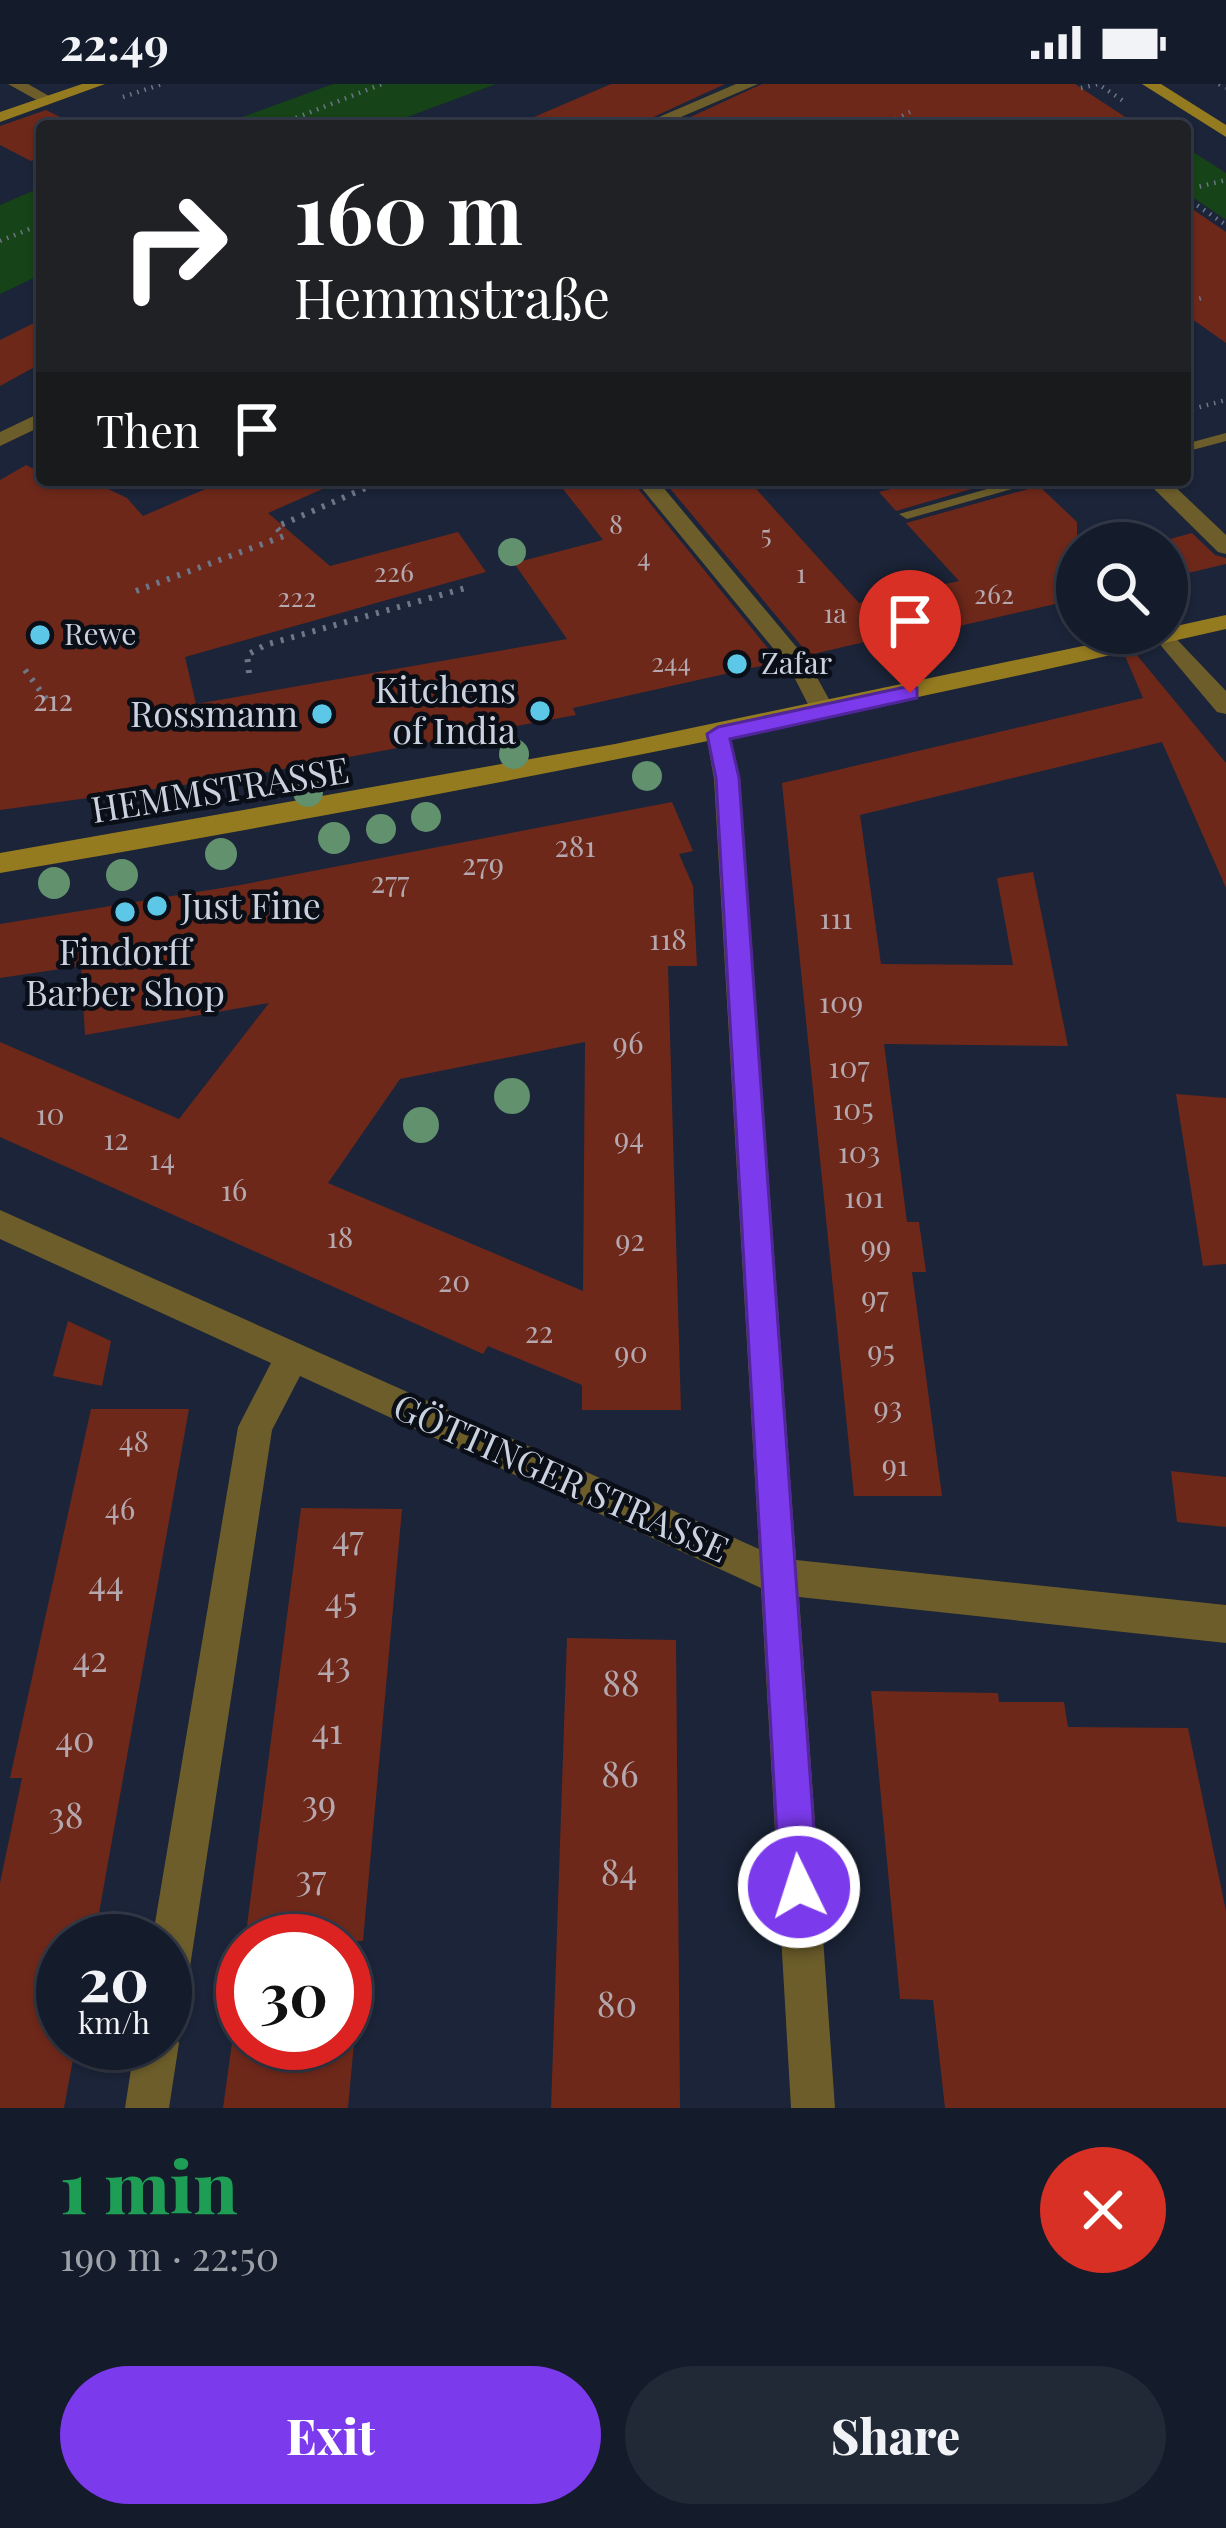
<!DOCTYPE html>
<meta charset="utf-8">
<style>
:root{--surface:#141b2a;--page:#212836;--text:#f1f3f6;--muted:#9da1a8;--line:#333947;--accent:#7c3aed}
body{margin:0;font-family:"Playfair Display",serif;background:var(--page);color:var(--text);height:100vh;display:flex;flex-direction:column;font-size:45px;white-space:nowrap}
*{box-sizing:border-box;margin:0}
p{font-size:39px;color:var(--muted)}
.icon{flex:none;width:66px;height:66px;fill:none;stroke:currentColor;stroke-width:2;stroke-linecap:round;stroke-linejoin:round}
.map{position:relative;height:2024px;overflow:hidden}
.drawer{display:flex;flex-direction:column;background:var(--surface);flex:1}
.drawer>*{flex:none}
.hud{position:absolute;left:36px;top:36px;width:1155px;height:366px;border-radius:12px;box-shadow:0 3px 9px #0004,0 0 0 3px var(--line);background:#202124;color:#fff;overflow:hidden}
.fabs{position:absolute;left:1056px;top:438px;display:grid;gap:24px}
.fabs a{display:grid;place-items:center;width:132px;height:132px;border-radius:50%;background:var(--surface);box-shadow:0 3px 9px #0004,0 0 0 3px var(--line);font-size:60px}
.speed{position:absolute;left:36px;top:1830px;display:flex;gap:24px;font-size:60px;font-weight:700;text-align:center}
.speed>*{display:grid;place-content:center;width:156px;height:156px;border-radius:50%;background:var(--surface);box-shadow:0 3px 9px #0004,0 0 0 3px var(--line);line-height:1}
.speed small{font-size:30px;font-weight:400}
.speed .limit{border:18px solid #d22;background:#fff;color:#111}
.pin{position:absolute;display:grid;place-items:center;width:102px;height:102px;color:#fff;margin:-123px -51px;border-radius:50% 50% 50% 0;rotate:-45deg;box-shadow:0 0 12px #0007}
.pin .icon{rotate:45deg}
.me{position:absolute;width:132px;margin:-66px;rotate:356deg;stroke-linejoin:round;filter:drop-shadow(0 0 9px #0008)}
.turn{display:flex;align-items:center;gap:42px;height:252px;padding:0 60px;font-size:54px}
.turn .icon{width:156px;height:156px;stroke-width:2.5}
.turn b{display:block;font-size:84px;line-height:102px}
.then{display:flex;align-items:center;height:114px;padding:0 60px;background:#0003;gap:24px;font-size:45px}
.round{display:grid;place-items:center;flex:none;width:126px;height:126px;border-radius:63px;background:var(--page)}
.summary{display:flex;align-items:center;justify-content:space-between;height:204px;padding:0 60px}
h1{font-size:72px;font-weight:800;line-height:90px;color:#1e9e55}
.primary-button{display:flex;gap:24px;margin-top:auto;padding:24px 60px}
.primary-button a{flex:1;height:138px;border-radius:72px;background:var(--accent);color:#fff;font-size:48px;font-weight:800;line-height:138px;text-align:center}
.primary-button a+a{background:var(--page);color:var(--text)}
.status{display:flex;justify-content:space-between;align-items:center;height:84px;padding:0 60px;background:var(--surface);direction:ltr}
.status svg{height:33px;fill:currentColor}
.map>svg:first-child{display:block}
</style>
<div class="status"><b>22:49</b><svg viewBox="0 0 49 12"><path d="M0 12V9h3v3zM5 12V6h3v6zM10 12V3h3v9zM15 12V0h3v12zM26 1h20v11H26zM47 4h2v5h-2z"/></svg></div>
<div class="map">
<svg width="1226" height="2024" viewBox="0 0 1226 2024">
<rect width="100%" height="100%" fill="#1b2438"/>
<g fill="#164317">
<polygon points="333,0 496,0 383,42 218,42"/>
<polygon points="1185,63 1226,89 1226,136 1185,108"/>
<polygon points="42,103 42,190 0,210 0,121"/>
</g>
<g fill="#6d281a" fill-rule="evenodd">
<polygon points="611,0 725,0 634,42 513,42"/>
<polygon points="762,0 1075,0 1139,42 671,42"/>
<polygon points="46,26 78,42 42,42 42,72 31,77 0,61 0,42"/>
<polygon points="1185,120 1226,148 1226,259 1185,230"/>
<polygon points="42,235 42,279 0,302 0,256"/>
<polygon points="26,381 42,389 42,396 89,396 127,414 143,432 226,396 343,396 268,429 330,482 458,448 486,488 185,573 196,620 567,555 514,479 603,456 556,396 631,396 779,578 573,624 576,631 235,694 0,726 0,396"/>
<polygon points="663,396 748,396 859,519 959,497 906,439 1039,402 1077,438 1077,515 877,561 873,556 809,571"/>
<polygon points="927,396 1002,396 896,427 879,408"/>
<polygon points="1192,449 1215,471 1226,474 1226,480 1167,494 1167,459 1155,459"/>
<polygon points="1136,570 1226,679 1226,804 1162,658 860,731 881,880 1013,881 997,794 1033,788 1068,962 884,960 907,1138 919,1138 926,1188 912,1188 942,1412 854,1412 782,699 1143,614 1125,572"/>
<path d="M672,718L693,767L679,770L693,802L697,882H668L681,1326H582V1301L488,1262L483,1270L0,1053V958L179,1035L269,919L85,951L81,882L0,894V840L240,801ZM585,958L583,1207L328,1099L400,995Z"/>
<polygon points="1176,1010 1226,1014 1226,1180 1203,1182"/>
<polygon points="68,1237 111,1257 102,1302 53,1292"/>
<polygon points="91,1325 189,1325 94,1857 63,1857 63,1959 76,1959 64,2024 0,2024 0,1799 22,1694 10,1694"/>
<polygon points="1171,1387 1226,1393 1226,1443 1177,1438"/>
<polygon points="301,1424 402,1425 363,1857 245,1857"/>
<polygon points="567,1554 676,1556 680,2024 551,2024"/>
<polygon points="871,1607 998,1609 999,1618 1064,1618 1068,1643 1188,1644 1226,1827 1226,2024 945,2024 933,1916 900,1915"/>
<polygon points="232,1959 354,1959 348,2024 223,2024"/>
</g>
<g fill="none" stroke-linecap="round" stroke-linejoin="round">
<g stroke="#6e7687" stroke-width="4.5" stroke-dasharray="1.5 6" stroke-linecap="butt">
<polyline points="1219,0 1226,4"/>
<polyline points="1081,4 1098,0 1125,18"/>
<polyline points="123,13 162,0"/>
<polyline points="275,42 382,0"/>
<polyline points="882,42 910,28"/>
<polyline points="1185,106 1226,96"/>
<polyline points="1185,113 1226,141"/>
<polyline points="0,157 42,140"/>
<polyline points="1185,219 1201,214"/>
<polyline points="1185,327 1226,316"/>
</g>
<g stroke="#6e7687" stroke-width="6" stroke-dasharray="3 8" stroke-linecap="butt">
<polyline points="1185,327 1191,326"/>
<polyline points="136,507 284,452 276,443 370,402 373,396"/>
<polyline points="25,586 50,620"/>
<polyline points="249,589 247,571 265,561 469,503"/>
<polyline points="169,635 187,632"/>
</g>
<g fill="#6c5d2a" fill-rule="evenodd">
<polygon points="1226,349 1226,357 1185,368 1185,360"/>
<polygon points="1019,396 1043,396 907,435 899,430"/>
</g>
<g fill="#6c5d2a" fill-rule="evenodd">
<polygon points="8,0 28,0 56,16 42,19"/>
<polygon points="736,0 758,0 660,42 638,42"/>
<polygon points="42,328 42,342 0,362 0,348"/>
<polygon points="635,396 657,396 808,577 836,628 833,634 815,634 790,585"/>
<polygon points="1145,396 1168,396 1226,451 1226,470 1218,468"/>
<polygon points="1167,545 1226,607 1226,630 1217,628 1157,557 1155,549 1167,549"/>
<polygon points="718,642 730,650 740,695 796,1476 1226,1521 1226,1559 799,1513 835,2024 791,2024 761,1504 300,1292 272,1346 186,1909 180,1924 165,1930 165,1857 152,1857 238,1343 271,1279 0,1155 0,1126 759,1465 714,695 706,650"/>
<polygon points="165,1941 172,1944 179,1959 169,2024 125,2024 135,1959 165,1959"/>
</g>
<g fill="#957b20" fill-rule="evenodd">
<polygon points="82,0 105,0 0,38 0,28"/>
<polygon points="1142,0 1161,0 1226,41 1226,53"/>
<path d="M1226,531V545C820,638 411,719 0,789V769L615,660L1145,549H1167V544Z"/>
</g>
</g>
<g fill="#62916e">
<circle cx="512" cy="468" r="14"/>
<circle cx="514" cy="670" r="15"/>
<circle cx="647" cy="692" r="15"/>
<circle cx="308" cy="708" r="15"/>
<circle cx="426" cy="733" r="15"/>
<circle cx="381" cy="745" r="15"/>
<circle cx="334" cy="754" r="16"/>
<circle cx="221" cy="770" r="16"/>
<circle cx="122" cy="791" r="16"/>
<circle cx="54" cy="799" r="16"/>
<circle cx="512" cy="1012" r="18"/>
<circle cx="421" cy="1041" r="18"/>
</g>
<polygon fill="#7c3aed" stroke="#51269a" stroke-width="3" points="910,602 917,604 917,614 730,655 739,694 818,1803 812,1816 799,1821 786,1816 780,1803 716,694 707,650 718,643"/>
<g fill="#5cc7e7" stroke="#0a0e17" stroke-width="4.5">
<circle cx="40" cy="551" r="12"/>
<circle cx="737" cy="580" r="12"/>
<circle cx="540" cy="627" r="12"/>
<circle cx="322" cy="630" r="12"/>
<circle cx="157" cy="822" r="12"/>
<circle cx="125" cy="828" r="12"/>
</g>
<g text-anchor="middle" stroke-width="9" stroke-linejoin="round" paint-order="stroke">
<g font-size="27" fill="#b4a8ae">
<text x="616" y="450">8</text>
<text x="766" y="460">5</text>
<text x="644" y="483">4</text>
<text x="394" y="498">226</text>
<text x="801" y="499">1</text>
<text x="994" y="520">262</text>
<text x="297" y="523">222</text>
<text x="835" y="539">1a</text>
<text x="671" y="588">244</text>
</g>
<g font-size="30" fill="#cbd2df" stroke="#0a0e17" text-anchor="start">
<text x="64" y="561">Rewe</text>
<text x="761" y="590">Zafar</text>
</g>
<g font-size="30" fill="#b4a8ae">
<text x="53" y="627">212</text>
<text x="575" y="773">281</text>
<text x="483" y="791">279</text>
<text x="390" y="809">277</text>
<text x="836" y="845">111</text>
<text x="668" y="866">118</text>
<text x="841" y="929">109</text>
<text x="628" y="970">96</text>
<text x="849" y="994">107</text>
<text x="853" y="1036">105</text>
<text x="50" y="1041">10</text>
<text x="629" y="1065">94</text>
<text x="116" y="1066">12</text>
<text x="859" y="1079">103</text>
<text x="162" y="1086">14</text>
<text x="234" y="1117">16</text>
<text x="864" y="1124">101</text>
<text x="340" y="1164">18</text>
<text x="630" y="1167">92</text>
<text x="876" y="1173">99</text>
<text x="454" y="1208">20</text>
<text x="875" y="1224">97</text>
<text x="539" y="1259">22</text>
<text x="881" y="1278">95</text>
<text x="631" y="1279">90</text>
<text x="888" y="1334">93</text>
<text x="134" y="1368">48</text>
<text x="895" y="1392">91</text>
<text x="120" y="1436">46</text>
</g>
<g font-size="36" fill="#cbd2df" stroke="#0a0e17" text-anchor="end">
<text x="516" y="619">Kitchens<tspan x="516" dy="41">of India</tspan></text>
<text x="298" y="643">Rossmann</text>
<text x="181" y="835" text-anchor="start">Just Fine</text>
<text x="125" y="881" text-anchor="middle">Findorff<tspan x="125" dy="41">Barber Shop</tspan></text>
</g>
<g font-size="36" fill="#cbd2df" stroke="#0a0e17">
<text transform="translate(220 706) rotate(-9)" y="13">HEMMSTRASSE</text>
<text transform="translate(561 1394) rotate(24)" y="13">GÖTTINGER STRASSE</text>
</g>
<g font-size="36" fill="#b4a8ae">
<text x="348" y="1467">47</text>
<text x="106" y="1512">44</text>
<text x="341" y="1529">45</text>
<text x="90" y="1588">42</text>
<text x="334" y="1593">43</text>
<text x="621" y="1612">88</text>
<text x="327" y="1660">41</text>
<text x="75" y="1668">40</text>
<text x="620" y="1703">86</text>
<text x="319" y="1732">39</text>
<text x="66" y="1744">38</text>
<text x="619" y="1801">84</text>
<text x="311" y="1807">37</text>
<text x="617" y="1933">80</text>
</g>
</g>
</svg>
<div class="fabs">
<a><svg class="icon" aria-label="search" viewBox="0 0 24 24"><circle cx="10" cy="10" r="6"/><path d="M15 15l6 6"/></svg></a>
</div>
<div class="speed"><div>20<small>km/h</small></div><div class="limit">30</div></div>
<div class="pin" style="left:910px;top:609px;background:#d93025"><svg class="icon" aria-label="arrive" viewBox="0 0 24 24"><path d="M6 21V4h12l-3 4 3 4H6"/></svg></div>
<svg class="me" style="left:799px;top:1803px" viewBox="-20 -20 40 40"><circle r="17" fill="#7c3aed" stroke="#fff" stroke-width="3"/><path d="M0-11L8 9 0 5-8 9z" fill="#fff"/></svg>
<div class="hud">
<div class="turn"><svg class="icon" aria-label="right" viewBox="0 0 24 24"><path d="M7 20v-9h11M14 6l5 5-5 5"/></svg><div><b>160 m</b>Hemmstraße</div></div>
<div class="then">Then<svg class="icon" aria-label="arrive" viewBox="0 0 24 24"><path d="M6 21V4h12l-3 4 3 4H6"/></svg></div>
</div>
</div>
<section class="drawer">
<div class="summary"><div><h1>1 min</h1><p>190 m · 22:50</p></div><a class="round" style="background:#d93025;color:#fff"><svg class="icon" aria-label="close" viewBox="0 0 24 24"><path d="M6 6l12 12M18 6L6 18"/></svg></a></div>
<div class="primary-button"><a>Exit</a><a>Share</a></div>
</section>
